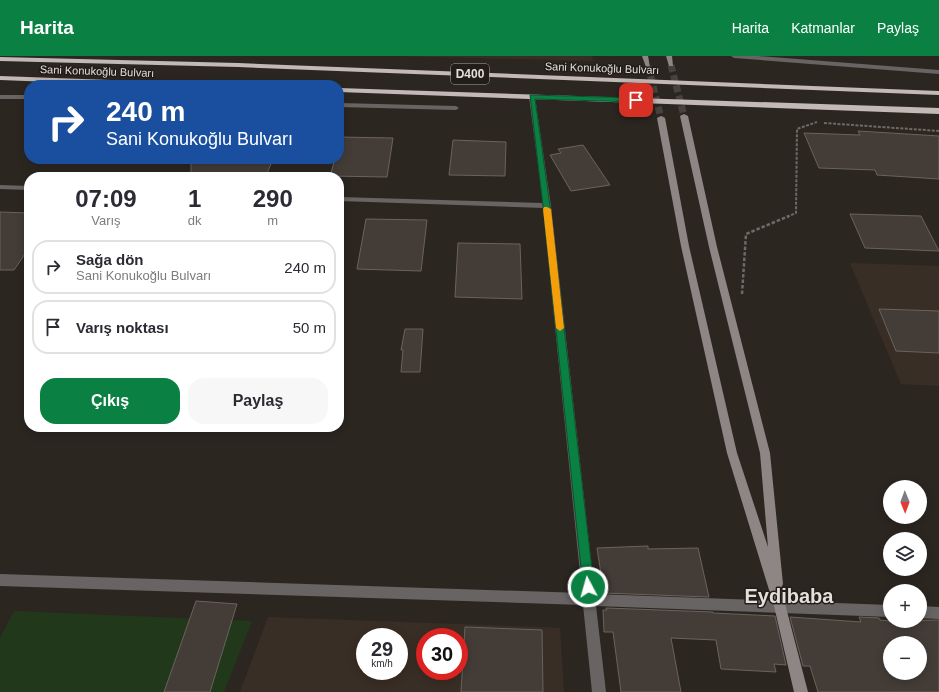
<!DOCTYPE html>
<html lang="tr">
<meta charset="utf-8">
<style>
:root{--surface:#fff;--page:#f7f7f7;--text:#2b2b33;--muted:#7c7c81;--line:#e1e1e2;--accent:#0b8043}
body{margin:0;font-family:Arial,sans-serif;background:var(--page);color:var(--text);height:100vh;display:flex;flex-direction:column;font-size:15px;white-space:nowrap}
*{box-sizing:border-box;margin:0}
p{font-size:13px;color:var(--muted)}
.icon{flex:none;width:22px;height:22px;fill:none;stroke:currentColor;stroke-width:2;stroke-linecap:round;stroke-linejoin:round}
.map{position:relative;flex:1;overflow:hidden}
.panel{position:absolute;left:24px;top:116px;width:320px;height:260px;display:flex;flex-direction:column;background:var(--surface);border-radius:16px;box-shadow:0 2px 10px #0003}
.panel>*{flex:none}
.guide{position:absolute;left:24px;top:24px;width:320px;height:84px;border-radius:16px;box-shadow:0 2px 10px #0003;background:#1a4fa0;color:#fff;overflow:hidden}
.needle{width:26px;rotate:179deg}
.tools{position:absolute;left:883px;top:424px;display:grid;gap:8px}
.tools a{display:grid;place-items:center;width:44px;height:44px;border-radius:50%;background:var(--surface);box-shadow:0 2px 10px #0003;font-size:20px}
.speed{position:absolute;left:356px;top:572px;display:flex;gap:8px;font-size:20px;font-weight:700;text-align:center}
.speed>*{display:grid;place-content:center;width:52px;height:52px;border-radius:50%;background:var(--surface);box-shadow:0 2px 10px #0003;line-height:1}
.speed small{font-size:10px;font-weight:400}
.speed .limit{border:6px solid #d22;background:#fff;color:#111}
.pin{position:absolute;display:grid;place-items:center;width:34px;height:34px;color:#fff;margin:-17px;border-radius:8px;box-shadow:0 2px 6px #0006}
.me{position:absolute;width:44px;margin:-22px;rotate:354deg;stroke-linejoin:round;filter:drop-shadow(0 0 3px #0008)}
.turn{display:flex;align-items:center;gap:14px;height:84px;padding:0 16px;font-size:18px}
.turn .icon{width:52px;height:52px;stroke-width:2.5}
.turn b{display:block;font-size:28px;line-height:34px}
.eta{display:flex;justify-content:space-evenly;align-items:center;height:68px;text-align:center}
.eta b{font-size:24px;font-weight:700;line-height:28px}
.cta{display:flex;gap:8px;margin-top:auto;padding:8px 16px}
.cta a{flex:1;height:46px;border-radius:16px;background:var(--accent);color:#fff;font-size:16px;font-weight:700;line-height:46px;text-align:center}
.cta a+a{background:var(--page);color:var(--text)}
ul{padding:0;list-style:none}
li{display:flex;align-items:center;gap:12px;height:54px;margin:0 8px 6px;padding:0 8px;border:2px solid var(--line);border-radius:16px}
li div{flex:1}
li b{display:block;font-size:15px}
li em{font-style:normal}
header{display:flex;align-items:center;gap:24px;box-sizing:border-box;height:56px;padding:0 20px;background:var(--accent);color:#fff}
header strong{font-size:19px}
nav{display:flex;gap:22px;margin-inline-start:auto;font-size:14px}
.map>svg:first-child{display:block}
</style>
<header>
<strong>Harita</strong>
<nav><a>Harita</a><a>Katmanlar</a><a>Paylaş</a></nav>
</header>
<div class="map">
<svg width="939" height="636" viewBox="0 0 939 636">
<rect width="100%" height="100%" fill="#2c2621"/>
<g fill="#392e25" fill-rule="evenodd">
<polygon points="394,0 592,0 593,5"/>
<polygon points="850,207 939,210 939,330 901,328"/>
<path d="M268,561L560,572L564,636H240ZM365,581H399V615H365ZM425,581H459V615H425Z"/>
</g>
<polygon fill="#21391a" points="14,555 252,565 224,636 0,636 0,582"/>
<g fill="#433c37" stroke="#6a635d" fill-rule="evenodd">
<polygon points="858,75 939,80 939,123 877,119 875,114 819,112 804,77 860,79"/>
<polygon points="339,81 393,82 387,121 330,120 335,103 339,103"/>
<polygon points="453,84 506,86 505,120 449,119"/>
<polygon points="583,89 610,129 571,135 550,99 561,97 558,93"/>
<polygon points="191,103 273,103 266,120 191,118"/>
<polygon points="0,156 29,157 29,192 14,214 0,214"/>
<polygon points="850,158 921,160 939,195 865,192"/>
<polygon points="366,163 427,164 421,215 357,213"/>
<polygon points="458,187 520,188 522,243 455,241"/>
<polygon points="879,253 939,255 939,297 896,295"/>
<polygon points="405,273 423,273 420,316 401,316 403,294 401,294"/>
<polygon points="648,490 648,493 698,492 709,541 604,537 597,492"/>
<polygon points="196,545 237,548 210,636 164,636"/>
<polygon points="606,552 713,556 713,557 775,560 786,609 774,608 776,616 721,613 716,584 671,582 681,636 621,636 613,576 604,576 603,554 607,554"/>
<path d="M790,561L861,566L859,561L879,562L880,564L890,565L939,564V636H818L810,610H803ZM890,587H920V617H890Z"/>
<polygon points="465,571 542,574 543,636 461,636"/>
</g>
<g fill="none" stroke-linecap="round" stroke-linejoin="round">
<g stroke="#47423d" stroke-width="7" stroke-dasharray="7 3.5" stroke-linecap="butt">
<polyline points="671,9 684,60"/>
<polyline points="648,10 661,62"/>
</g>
<g stroke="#706a66" stroke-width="2" stroke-dasharray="3 1.5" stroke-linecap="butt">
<polyline points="824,67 939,75"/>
<polyline points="787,161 796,157 797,73 817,66"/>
</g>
<polyline stroke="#706a66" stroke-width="2.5" stroke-dasharray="3.5 2" stroke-linecap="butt" points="742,238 746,178 789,160"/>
<g fill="#686464" fill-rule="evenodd">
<polygon points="731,0 758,0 939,14 939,18 734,2"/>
<rect x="0" y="39" width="29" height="4"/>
<polygon points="532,39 535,41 551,150 595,538 890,549 890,561 596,550 606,636 592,636 583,549 0,530 0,518 582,537 543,152 339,145 339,141 543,147 529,41"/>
<polygon points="339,47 456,50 459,52 456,54 339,51"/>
<polygon points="0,129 29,130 29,134 0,133"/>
<polygon points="920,550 939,551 939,563 920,562"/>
</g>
<g fill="#8d8685" fill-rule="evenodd">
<polygon points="642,0 648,0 650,11 646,11"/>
<polygon points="666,0 672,0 673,10 669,10"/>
<polygon points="684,58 688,60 717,191 770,397 783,528 781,532 808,636 794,636 774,550 727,397 681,190 657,62 661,60 665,62 689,190 737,397 768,491 760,397 709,191 680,60"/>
</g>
<g fill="#c3b9b7" fill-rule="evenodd">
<polygon points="0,1 238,7 939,35 939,39 238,11 0,5"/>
<polygon points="0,20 194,27 198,29 128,29 0,24"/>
<polygon points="339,32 939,52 939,58 339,36"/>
</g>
</g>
<polygon fill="#0b8043" stroke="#07532c" points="530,39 636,42 639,44 636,46 535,43 550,150 594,531 592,535 588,536 584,535 583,531 543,150"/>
<polygon fill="#f59e0b" points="544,151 547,151 551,153 564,272 560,275 556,272 543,153"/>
<g text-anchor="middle" stroke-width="3" stroke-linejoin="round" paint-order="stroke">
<g font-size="11" fill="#e3dfdb" stroke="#221d18">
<text transform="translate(602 12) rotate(2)" y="4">Sani Konukoğlu Bulvarı</text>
<text transform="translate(97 15) rotate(2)" y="4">Sani Konukoğlu Bulvarı</text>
</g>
<rect fill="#221d18" stroke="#a9a5a0" stroke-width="1" x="451" y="8" width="38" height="20" rx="3"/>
<g font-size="12" font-weight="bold" fill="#e3dfdb">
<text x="470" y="22">D400</text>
</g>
<g font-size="20" font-weight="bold" fill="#e3dfdb" stroke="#221d18">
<text x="789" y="547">Eydibaba</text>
</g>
</g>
</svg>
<div class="tools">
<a><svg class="needle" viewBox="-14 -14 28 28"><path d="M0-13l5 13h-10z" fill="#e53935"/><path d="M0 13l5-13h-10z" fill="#7c7c81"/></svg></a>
<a><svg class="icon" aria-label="layers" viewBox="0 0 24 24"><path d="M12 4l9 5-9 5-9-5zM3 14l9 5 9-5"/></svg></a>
<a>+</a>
<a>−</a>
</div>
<div class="speed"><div>29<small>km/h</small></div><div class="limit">30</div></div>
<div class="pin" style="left:636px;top:44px;background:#d93025"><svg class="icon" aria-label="arrive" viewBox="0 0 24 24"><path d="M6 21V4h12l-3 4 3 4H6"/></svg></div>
<svg class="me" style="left:588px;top:531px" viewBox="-20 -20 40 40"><circle r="17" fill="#0b8043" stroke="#fff" stroke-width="3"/><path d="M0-11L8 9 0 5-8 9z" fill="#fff"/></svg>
<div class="guide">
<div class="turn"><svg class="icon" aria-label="right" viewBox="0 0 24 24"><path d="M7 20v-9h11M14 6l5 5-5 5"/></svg><div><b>240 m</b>Sani Konukoğlu Bulvarı</div></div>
</div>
<section class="panel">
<div class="eta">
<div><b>07:09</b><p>Varış</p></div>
<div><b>1</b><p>dk</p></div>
<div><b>290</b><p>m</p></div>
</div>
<ul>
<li><svg class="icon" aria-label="right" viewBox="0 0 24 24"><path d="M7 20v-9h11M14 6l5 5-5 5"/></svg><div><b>Sağa dön</b><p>Sani Konukoğlu Bulvarı</p></div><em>240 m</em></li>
<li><svg class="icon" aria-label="arrive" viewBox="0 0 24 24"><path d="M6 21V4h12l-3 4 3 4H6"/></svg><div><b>Varış noktası</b></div><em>50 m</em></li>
</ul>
<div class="cta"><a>Çıkış</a><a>Paylaş</a></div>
</section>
</div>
